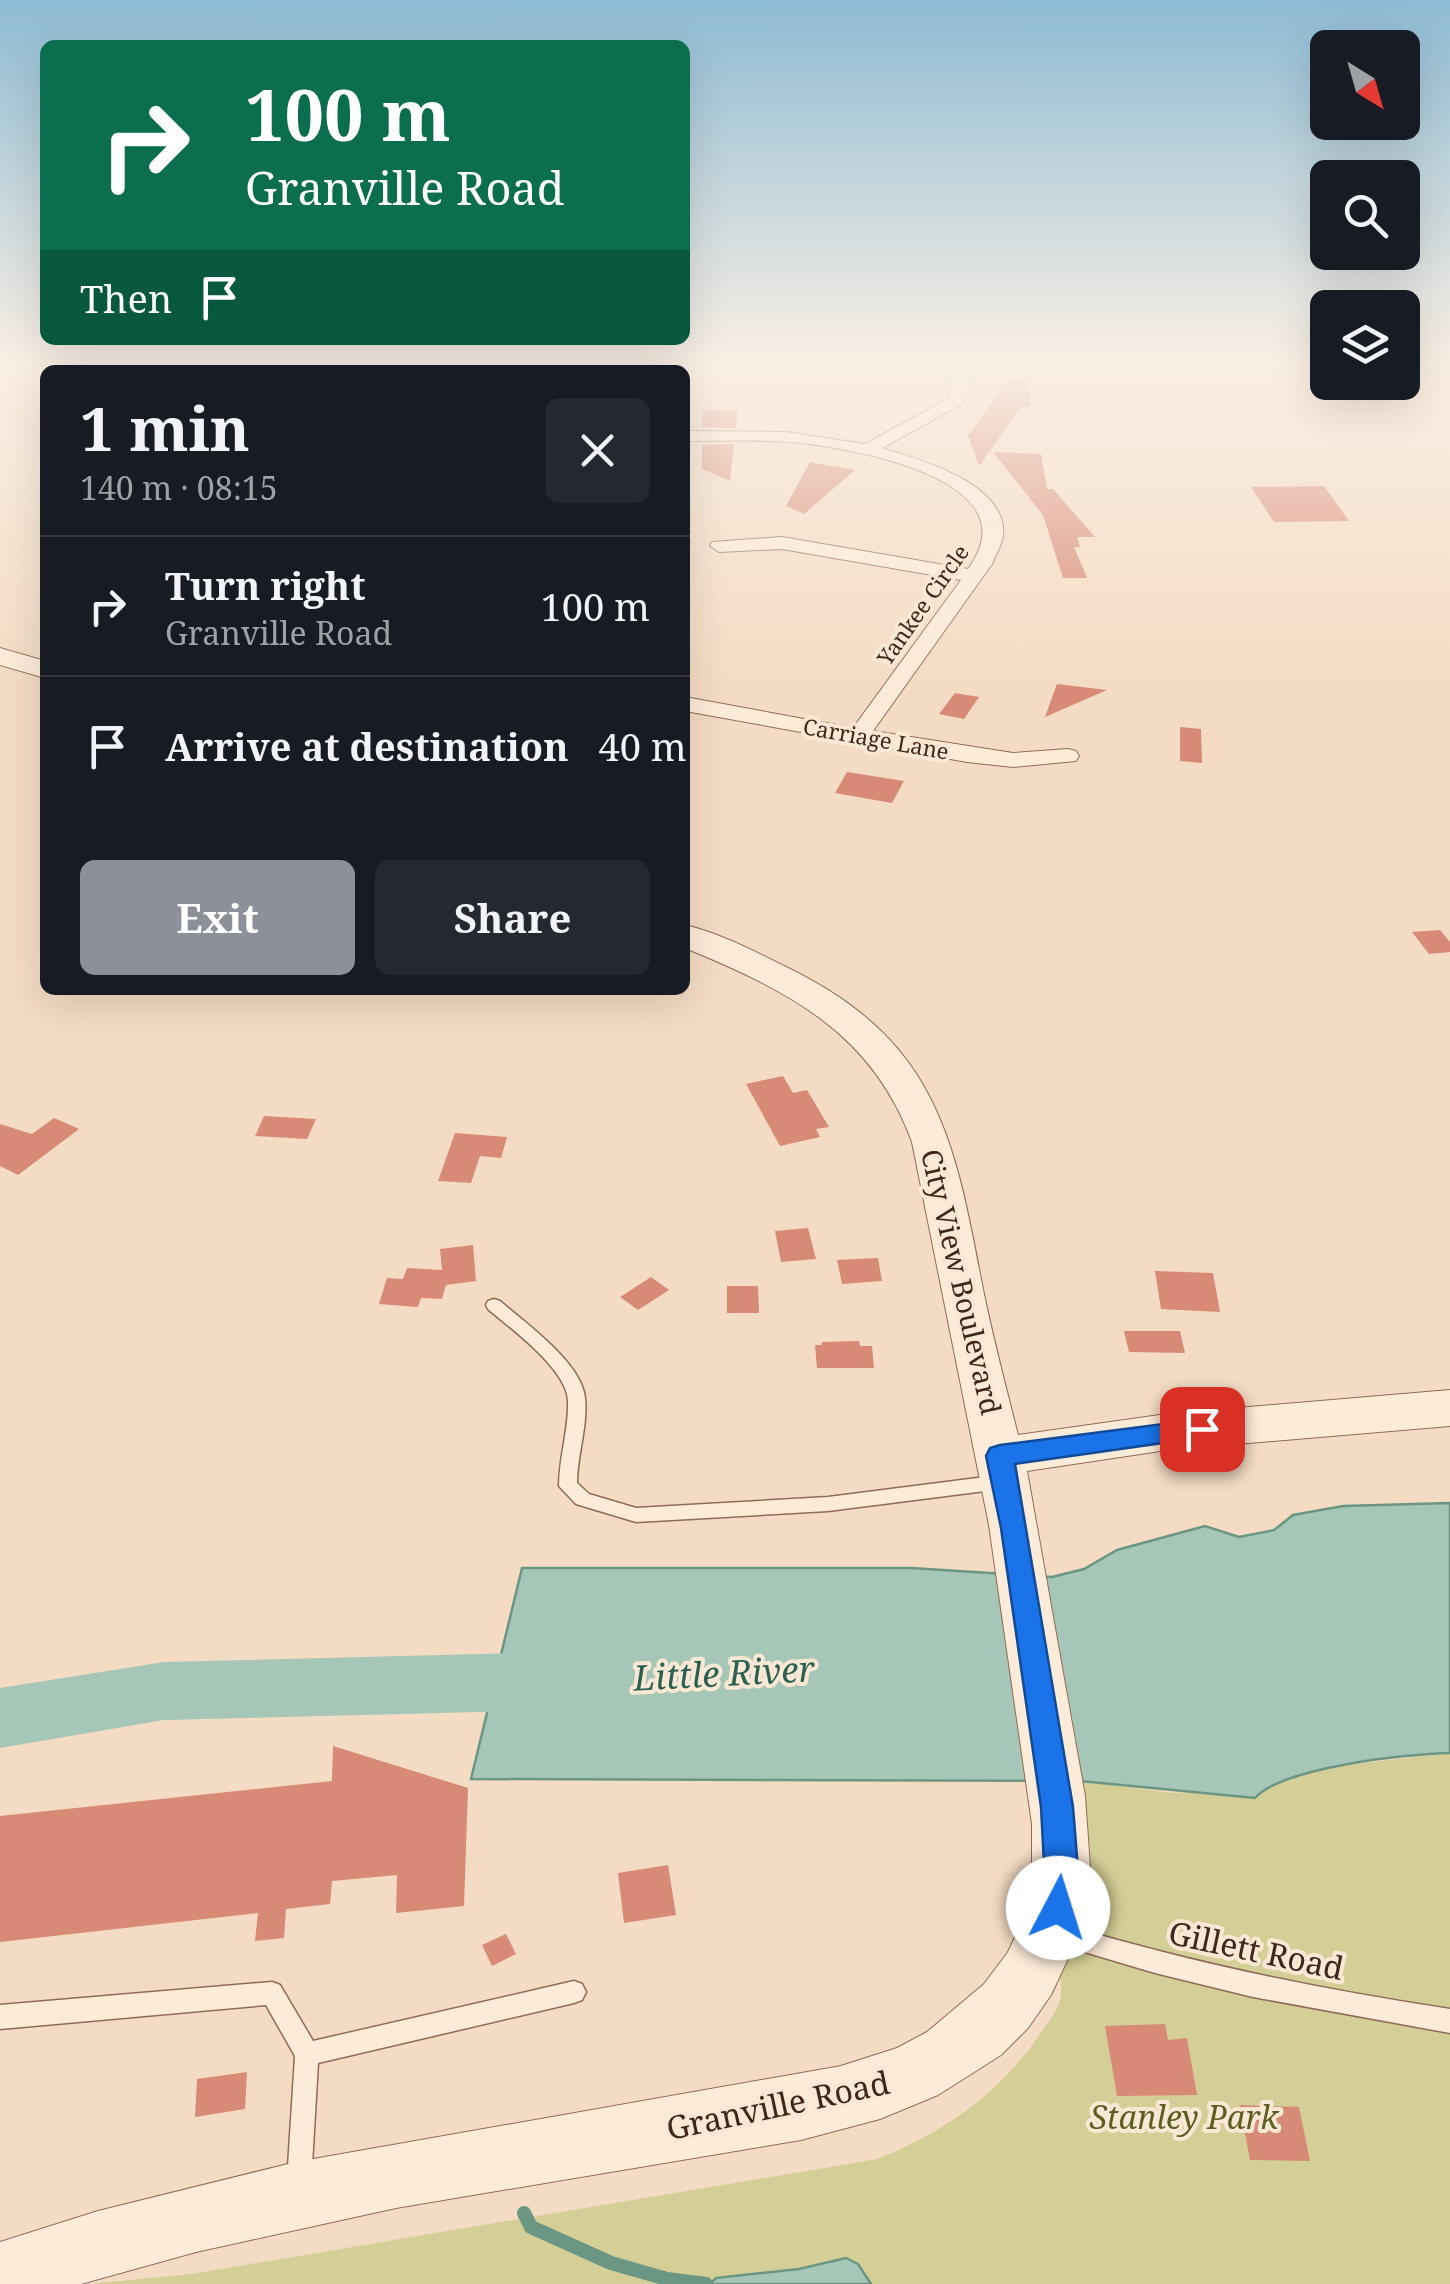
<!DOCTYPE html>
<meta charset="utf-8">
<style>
:root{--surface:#171b24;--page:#242831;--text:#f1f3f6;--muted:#9ea1a6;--line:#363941;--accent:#8c9099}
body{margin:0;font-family:"Noto Serif",serif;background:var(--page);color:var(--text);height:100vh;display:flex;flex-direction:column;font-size:38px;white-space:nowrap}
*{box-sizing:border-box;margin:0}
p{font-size:32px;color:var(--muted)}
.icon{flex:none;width:55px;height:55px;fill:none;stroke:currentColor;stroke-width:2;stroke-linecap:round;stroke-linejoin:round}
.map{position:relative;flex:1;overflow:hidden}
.drawer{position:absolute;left:40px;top:365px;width:650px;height:630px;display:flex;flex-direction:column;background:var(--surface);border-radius:15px;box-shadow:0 10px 40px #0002}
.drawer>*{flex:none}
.guide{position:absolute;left:40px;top:40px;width:650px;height:305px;border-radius:15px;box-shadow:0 10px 40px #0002;background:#0b6e4f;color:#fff;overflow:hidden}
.needle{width:65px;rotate:143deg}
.buttons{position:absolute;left:1310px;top:30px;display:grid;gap:20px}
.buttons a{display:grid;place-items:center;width:110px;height:110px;border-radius:15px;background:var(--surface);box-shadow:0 10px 40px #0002;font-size:50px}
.pin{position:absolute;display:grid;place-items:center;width:85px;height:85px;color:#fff;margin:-42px;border-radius:20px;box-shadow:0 5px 15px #0006}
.me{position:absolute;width:110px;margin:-55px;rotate:5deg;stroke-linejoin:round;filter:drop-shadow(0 0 8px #0008)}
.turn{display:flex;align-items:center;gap:35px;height:210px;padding:0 40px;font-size:45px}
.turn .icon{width:130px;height:130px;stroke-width:2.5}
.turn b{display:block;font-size:70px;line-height:85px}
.then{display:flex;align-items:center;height:95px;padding:0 40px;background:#0003;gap:20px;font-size:38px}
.round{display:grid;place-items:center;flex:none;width:105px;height:105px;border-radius:15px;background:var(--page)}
.overview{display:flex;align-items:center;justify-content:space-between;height:170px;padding:0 40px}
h1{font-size:60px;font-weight:700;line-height:75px}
.action{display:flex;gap:20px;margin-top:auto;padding:20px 40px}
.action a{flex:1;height:115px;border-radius:15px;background:var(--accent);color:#fff;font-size:40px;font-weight:700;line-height:115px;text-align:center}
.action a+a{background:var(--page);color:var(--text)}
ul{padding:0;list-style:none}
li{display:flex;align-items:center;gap:30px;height:140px;padding:0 40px;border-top:2px solid var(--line)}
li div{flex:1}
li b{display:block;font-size:38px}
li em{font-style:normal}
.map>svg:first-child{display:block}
</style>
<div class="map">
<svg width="1450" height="2284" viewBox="0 0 1450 2284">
<rect width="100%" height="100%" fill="#f4dcc4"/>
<path fill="#d4cf96" d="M1450,1753V2284H88L191,2274L878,2159C942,2133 996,2096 1036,2040C1044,2028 1056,2014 1060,2000C1065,1982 1053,1950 1051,1931L1083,1936C1097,1884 1088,1832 1080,1781L1174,1793L1263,1789L1289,1777L1347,1765Z"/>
<g fill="#a6c6b7" stroke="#6b9683" stroke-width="2.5">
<path d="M1450,1503V1753C1407,1754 1283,1767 1255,1798L1080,1781L471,1779L522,1568H911L1052,1577L1084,1569L1117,1550L1205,1526L1239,1537L1274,1530L1293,1515L1343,1506Z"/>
<polygon points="846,2258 858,2264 871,2284 710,2284 716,2278 799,2269"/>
</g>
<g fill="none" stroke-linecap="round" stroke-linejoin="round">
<polyline stroke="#6b9683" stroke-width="14" points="524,2213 531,2227 611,2263 667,2279 706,2284"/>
<polygon fill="#a6c6b7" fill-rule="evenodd" points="562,1652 586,1661 596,1681 586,1701 562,1710 164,1720 0,1748 0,1688 164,1662"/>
</g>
<g fill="#d78a75">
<polygon points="1005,382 1028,382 1031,407 1022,406 979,466 968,436"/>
<polygon points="702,410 738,410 736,428 702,427"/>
<polygon points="734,444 730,481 702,469 702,445"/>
<polygon points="993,452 1041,454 1047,489 1053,489 1095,537 1077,537 1080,547 1074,547 1087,578 1063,578 1043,515"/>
<polygon points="810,462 855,470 804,514 786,506"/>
<polygon points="1324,486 1349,521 1274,522 1251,487"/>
<polygon points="1057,684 1107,690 1045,717"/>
<polygon points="955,693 979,697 964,719 939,714"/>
<polygon points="1180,727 1201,729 1202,763 1180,761"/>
<polygon points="847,772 904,781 892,803 835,793"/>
<polygon points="1440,930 1450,942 1450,952 1429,954 1412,932"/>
<polygon points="783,1076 793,1093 807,1090 829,1127 816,1129 820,1137 780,1146 746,1084"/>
<polygon points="264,1116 316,1119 307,1139 255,1136"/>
<polygon points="54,1118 79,1129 18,1175 0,1166 0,1124 32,1134"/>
<polygon points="455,1133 507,1137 501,1158 480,1156 471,1183 438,1181"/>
<polygon points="808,1228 816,1259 781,1262 775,1231"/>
<polygon points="473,1245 476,1281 446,1285 442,1299 421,1298 418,1307 379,1304 387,1278 403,1279 407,1268 442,1270 440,1249"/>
<polygon points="878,1258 882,1281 842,1284 837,1260"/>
<polygon points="1155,1271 1213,1273 1220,1312 1161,1309"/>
<polygon points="651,1277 669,1290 638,1310 620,1297"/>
<polygon points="727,1286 758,1286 759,1313 727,1313"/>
<polygon points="1124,1331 1180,1331 1185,1353 1129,1352"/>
<polygon points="859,1341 860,1346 872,1346 874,1368 817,1368 815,1345 822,1345 822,1342"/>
<polygon points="333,1746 468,1788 464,1906 396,1913 397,1875 332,1881 330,1904 286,1909 284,1938 255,1941 258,1913 0,1942 0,1816 332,1781"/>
<polygon points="668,1865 676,1915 624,1923 618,1873"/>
<polygon points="506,1934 516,1954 492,1966 482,1945"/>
<polygon points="1165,2024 1168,2040 1187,2038 1197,2095 1117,2096 1105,2026"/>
<polygon points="247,2072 245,2109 195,2117 197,2079"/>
<polygon points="1240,2105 1299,2107 1310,2161 1250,2160"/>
</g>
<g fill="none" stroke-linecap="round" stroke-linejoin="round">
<g stroke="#916b57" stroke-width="3">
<g id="service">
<path d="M494,1299L500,1301C525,1323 582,1363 585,1398C588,1426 577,1455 577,1483L589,1494L636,1508L828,1497L1001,1475L1007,1477L1010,1482L1007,1487L1001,1489L828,1511L636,1522L576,1504L559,1486C559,1457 569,1429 568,1401C567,1369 511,1329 488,1309L486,1305L488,1301Z"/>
<path d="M1059,1923C1187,1962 1317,1989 1450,2009V2033L1253,1997L1155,1973L1051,1942L1048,1934L1051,1926Z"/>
<polygon points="574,1981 582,1984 586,1992 582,2000 574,2003 318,2063 311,2182 308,2191 299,2194 290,2191 287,2182 295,2056 266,2005 0,2029 0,2005 272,1982 280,1985 313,2041"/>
</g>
</g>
<g stroke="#916b57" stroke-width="2">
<g id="minor">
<polygon points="442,365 457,365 456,370 440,370"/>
<path d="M951,365H967L969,393L962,404L882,448C918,459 998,481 1003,527C1005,540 997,552 992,564L873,731L1013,753L1068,749L1076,751L1079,756L1076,761L1013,767L967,762L685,711V697L853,728L961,580L782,549L719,552L710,546L712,542L782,537L968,569C1033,481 860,450 802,443C763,439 724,441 685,441V431L786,432L865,444L950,398Z"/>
</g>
</g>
<g stroke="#916b57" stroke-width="2">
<g id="tertiary">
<polygon points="0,648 45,661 45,678 0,665"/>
<path d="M685,925C719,933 752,950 784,966C932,1037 953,1129 981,1279C991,1331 1005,1383 1018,1435L1167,1414L1450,1390V1426L1167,1450L1027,1471L1085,1796L1091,1881L1079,1935L1051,1995L1028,2028L1001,2055L938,2095L880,2119L801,2140L396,2208L196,2252L81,2284H0V2242L98,2211L296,2162L841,2066L897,2048L927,2032L984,1984L1008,1952L1028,1909L1032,1881V1824L989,1525L912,1142C872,1032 787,990 685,948Z"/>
</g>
</g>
<use href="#service" fill="#fdebd9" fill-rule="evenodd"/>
<use href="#minor" fill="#fdebd9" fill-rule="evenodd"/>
<use href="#tertiary" fill="#fdebd9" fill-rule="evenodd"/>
</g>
<linearGradient id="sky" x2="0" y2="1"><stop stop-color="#8dbbd4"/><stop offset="0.53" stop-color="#faefe4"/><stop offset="1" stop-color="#faefe4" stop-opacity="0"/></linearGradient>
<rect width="1450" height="685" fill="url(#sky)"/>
<polygon fill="#1a73e8" stroke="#114b97" stroke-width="2.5" points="1202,1419 1212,1422 1215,1429 1212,1436 1015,1464 1073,1807 1079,1882 1069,1920 1058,1925 1046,1920 1041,1908 1045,1882 1041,1807 1001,1528 986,1456 990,1448 1000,1445"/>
<g text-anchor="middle" stroke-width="8" stroke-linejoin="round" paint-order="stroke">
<g font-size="22" fill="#3f271d" stroke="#fae8d5">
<text transform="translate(923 605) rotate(-55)" y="8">Yankee Circle</text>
<text transform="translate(876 739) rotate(10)" y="8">Carriage Lane</text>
</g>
<g font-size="28" fill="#3f271d" stroke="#fae8d5">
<text transform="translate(961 1282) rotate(77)" y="10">City View Boulevard</text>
</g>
<g font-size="32" fill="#3f271d" stroke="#fae8d5">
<text transform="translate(1256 1951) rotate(12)" y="11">Gillett Road</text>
<text transform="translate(778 2106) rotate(-12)" y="11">Granville Road</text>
</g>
<g font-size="32" font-style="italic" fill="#5b5f21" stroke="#fae8d5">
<text x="1184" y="2129">Stanley Park</text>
</g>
<g font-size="35" font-style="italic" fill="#2a6153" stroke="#fae8d5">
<text transform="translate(724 1674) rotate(-3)" y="12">Little River</text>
</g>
</g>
</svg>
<div class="buttons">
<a><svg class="needle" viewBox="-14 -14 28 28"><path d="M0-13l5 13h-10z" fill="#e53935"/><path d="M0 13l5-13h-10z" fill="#9ea1a6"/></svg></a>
<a><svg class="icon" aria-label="search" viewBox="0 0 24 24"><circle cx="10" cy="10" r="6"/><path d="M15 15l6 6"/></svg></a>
<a><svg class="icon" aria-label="layers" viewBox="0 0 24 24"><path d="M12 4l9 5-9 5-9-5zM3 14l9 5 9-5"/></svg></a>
</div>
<div class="pin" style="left:1202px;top:1429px;background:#d93025"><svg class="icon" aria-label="arrive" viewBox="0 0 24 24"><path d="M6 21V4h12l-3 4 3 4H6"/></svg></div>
<svg class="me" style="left:1058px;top:1908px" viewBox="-20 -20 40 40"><circle r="19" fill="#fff"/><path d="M0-13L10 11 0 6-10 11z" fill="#1a73e8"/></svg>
<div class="guide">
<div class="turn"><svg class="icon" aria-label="right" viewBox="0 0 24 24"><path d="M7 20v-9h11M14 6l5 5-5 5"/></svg><div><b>100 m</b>Granville Road</div></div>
<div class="then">Then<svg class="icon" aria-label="arrive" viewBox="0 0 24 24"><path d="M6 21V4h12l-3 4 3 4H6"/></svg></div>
</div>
<section class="drawer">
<div class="overview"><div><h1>1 min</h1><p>140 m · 08:15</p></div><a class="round"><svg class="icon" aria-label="close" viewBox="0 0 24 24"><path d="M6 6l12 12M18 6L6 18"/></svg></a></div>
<ul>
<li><svg class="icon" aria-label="right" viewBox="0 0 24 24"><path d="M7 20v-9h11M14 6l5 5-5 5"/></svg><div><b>Turn right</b><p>Granville Road</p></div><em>100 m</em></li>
<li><svg class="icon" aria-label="arrive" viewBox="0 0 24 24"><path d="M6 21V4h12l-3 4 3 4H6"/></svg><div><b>Arrive at destination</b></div><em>40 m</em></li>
</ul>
<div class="action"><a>Exit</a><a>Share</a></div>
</section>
</div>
